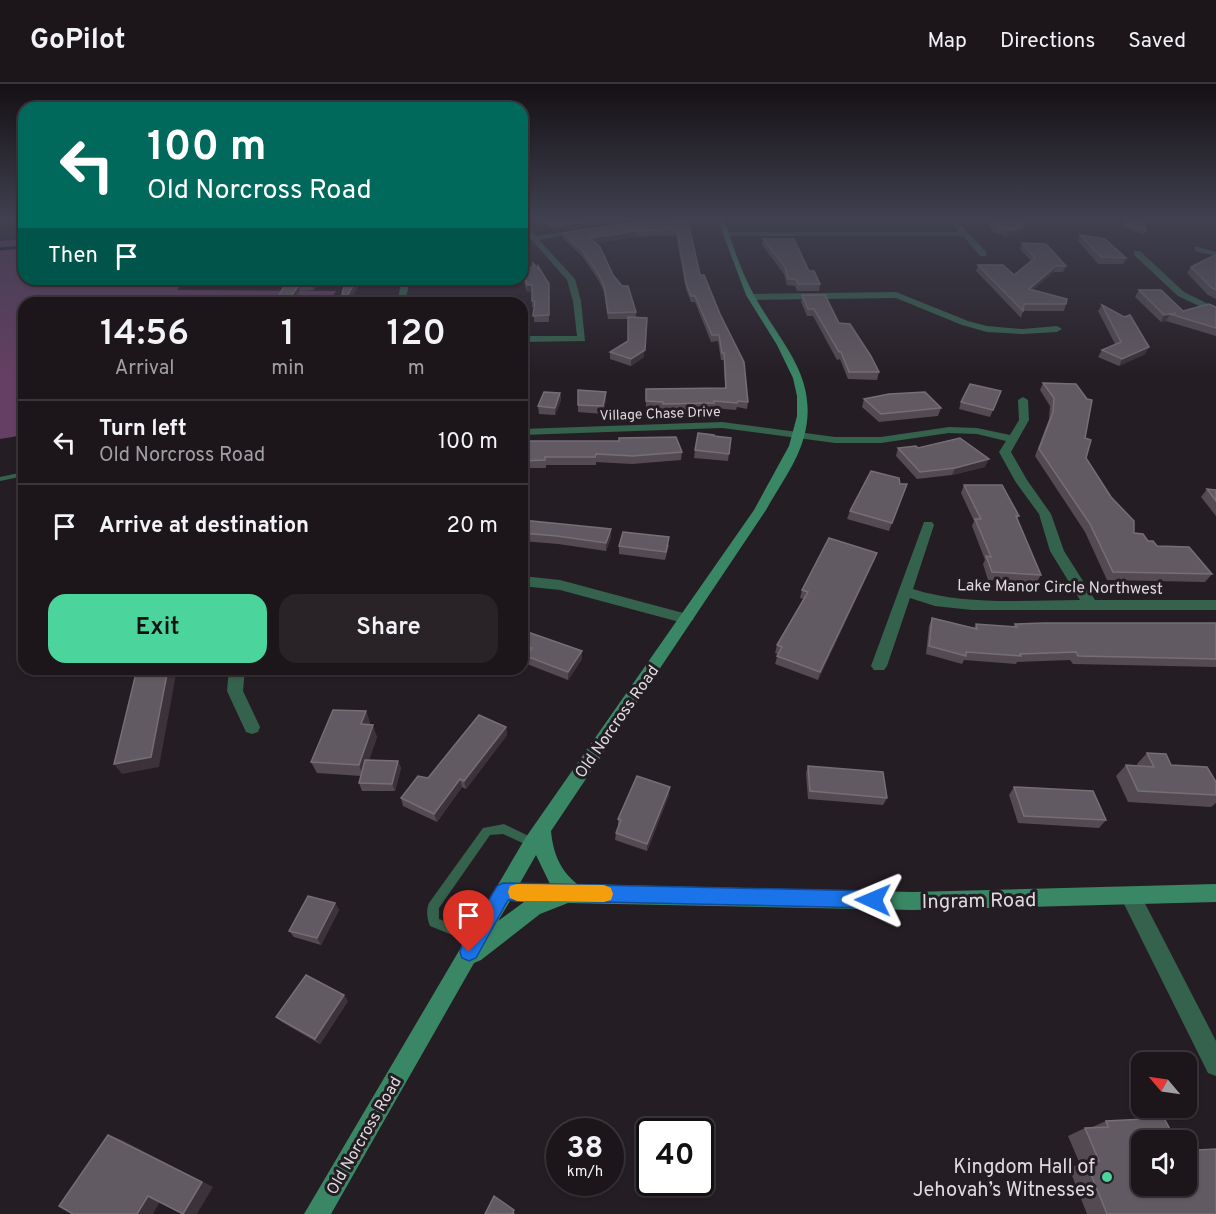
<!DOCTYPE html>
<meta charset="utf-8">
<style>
:root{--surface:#1c161b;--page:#292328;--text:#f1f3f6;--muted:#a09fa3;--line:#3a353a;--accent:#4bd49b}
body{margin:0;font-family:Overpass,sans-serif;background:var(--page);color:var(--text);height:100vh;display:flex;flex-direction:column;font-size:22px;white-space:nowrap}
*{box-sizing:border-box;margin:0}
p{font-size:20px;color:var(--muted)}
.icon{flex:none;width:33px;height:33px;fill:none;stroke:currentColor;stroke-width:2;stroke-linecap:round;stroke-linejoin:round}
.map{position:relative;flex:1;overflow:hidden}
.panel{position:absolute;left:18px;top:213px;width:510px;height:378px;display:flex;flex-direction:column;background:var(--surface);border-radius:18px;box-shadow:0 2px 4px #0004,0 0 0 2px var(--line)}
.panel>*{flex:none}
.top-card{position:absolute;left:18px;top:18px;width:510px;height:183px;border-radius:18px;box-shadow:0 2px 4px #0004,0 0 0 2px var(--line);background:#00695c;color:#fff;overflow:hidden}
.needle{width:39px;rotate:299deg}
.controls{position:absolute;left:1131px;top:968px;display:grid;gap:12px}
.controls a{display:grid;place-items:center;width:66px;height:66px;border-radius:12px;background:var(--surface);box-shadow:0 2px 4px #0004,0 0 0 2px var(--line);font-size:30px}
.speed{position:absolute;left:546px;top:1034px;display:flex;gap:12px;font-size:30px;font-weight:700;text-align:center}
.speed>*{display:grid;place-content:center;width:78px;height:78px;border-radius:50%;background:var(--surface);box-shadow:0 2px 4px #0004,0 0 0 2px var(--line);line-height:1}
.speed small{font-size:15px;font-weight:400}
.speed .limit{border:3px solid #111;border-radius:9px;background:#fff;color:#111}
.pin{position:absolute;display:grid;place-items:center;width:51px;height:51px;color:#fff;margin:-62px -26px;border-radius:50% 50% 50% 0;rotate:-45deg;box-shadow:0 0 6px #0007}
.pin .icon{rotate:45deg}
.me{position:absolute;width:66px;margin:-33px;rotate:271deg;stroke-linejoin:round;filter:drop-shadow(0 0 4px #0008)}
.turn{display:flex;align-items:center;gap:21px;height:126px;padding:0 30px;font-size:27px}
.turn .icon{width:78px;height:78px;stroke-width:2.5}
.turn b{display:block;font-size:42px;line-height:51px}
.then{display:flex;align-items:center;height:57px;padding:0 30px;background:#0003;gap:12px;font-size:22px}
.eta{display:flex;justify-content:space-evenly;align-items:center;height:102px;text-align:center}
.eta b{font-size:36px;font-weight:600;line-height:42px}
.button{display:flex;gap:12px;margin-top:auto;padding:12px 30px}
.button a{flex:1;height:69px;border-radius:18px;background:var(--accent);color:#111;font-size:24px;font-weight:600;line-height:69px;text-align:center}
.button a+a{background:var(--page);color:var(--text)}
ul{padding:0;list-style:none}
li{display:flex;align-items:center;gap:18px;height:84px;padding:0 30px;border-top:2px solid var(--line)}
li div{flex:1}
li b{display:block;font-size:22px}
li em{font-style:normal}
header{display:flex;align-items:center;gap:36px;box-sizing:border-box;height:84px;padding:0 30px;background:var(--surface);border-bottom:2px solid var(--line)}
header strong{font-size:28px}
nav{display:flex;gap:33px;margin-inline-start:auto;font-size:21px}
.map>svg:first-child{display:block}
</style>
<header>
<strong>GoPilot</strong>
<nav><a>Map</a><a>Directions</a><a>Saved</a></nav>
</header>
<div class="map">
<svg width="1216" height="1130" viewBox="0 0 1216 1130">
<rect width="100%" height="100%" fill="#251d24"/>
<polygon fill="#653f64" points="24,155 24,195 187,195 177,206 336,207 329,219 24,219 24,351 0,355 0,157"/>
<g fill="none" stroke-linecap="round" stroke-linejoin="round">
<polyline stroke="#02120a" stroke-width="3" points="0,165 24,163"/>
<g fill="#35624c" fill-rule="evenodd">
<polygon points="13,134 19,134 0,143 0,141"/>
<polygon points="24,388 24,392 0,397 0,393"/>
<path d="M504,740L537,756L538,759L537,762L533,764L529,762L503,750L490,751L439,824V835L481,851L483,855L481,859L477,861L430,842C427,835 426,826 429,819L483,744Z"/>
</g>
<g fill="#35624c" fill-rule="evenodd">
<polygon points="947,134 954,134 986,168 986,172 980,172 963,152 725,152 721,150 725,148 959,148"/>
<polygon points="721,136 723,139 667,141 663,139 667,137"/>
<polygon points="522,139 536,152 584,145 588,147 539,156 575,195 581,217 585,257 522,258 522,252 577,252 573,217 567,196 522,145"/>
<polygon points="1198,163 1216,168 1216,172 1195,167 1195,163"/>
<polygon points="1134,167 1140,167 1184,208 1216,224 1216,230 1178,212 1134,171"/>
<polygon points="402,195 410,195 405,219 397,219"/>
<polygon points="896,208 968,237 987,242 1022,245 1057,242 1062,245 1057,248 1022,250 987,248 962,241 896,214 751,216 747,213 751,210"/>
<path d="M1023,313L1028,316L1029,336L1011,368L1027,396L1051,430L1064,467L1095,516H1216V526H972L935,522L910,514L887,582L884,586H874L871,582L924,438H932L934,441L913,505C966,522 1025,516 1080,516L1050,467L1039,430L1015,397L999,368L1006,357L977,350L949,349L881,359H835L722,344L522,351V345L722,338L835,353H881L949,343L977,344L1010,351L1019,336L1018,316Z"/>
<polygon points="522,492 560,496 687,530 694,535 687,540 560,506 522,502"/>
<polygon points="229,585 245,585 243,607 260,643 258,648 252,650 246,648 227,607"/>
<polygon points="1131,804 1138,806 1216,957 1216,992 1208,989 1124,820 1121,813 1124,806"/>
</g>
<path fill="#3a8765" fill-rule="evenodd" d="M717,134H724C732,160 741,187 754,211C780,259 820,293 804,353C797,379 779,402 766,426L551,747C553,769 560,786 577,800L913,808L1216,800V818L913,826L568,819L540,830L481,876L474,879L331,1130H304L526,753L754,426L789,362L797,332V312L793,294L777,261L746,211ZM536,771L550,800L520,799ZM510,817L524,818L498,837Z"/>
</g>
<g fill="#544b52">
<polygon points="539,134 685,134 628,136 555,147"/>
<polygon points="982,134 1018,134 1024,143 1022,149 1005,153 1003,150 995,150"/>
<polygon points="1121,134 1142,134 1146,147 1144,151 1124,144"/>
<polygon points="688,137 700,191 748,318 747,325 737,323 736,326 714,324 714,326 663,327 663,325 646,324 646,305 725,304 724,276 721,276 718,257 711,258 695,218 691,218 686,205 676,151 636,153 595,159 613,191 636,228 636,234 644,273 631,282 610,275 610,268 628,257 628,235 608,235 604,208 599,197 582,172 563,154 563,149"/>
<polygon points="1080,151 1126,174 1123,180 1098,180 1078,157"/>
<polygon points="763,155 809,187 820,200 819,207 797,207 795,202 787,201 784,190 762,161"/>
<polygon points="1022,159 1066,182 1063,188 1054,188 1032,206 1066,220 1064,227 1023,227 1021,234 976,187 978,181 1014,191 1031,177 1020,165"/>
<polygon points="1216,171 1216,215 1208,211 1187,189 1191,183"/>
<polygon points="522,184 549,200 549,238 534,238 534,223 532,223 532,207 527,208 522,190"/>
<polygon points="288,195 321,195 314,206 300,207 291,219 279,219 277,215"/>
<polygon points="346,195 362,195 349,219 344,216 342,210"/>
<polygon points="434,195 450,195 450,199 435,199"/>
<polygon points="1139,206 1183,227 1216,223 1216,252 1166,237 1161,238 1135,213"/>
<polygon points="802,211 839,239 879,288 877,296 848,295 840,275 837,276 813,232 807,232 801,218"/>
<polygon points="1102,221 1145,270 1119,282 1098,273 1102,266 1115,260 1098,227"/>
<polygon points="1043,299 1085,354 1086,374 1134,449 1212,490 1205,498 1107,496 1085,448 1035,372 1049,335 1050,322 1040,306"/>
<polygon points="578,306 606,315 603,330 578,328"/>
<polygon points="1001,307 990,333 959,325 961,318"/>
<polygon points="560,309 561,316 555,331 539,330 538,322"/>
<polygon points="864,315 941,324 938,332 879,338 862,323"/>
<polygon points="731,354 728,377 694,374 695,366"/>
<polygon points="522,360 682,368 681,376 632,380 596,378 596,381 546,381 546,384 522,384"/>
<polygon points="898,364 918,364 985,383 952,391 917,395 896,372"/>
<polygon points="900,400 907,400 889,447 847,435 850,427"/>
<polygon points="964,401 1019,432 1017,435 1041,491 1036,499 988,496 983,480 985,476 972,442 974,437 961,409"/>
<polygon points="1207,405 1216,406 1216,432 1201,413"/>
<polygon points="522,436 611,445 611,453 606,467 558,460 522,457"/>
<polygon points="669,461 665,476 619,470 619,462"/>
<polygon points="877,469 874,477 818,596 775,580 778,570 775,569 777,561 804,515 800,514 802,506"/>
<polygon points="932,534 974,544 976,540 1013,543 1015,540 1216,539 1216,583 1073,580 1070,576 1017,578 1016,580 964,576 962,580 926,570 929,542"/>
<polygon points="522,541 524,547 582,567 582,575 568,596 527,580 526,572 526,571 522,570"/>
<polygon points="366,627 370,639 370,641 377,653 369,676 398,677 401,684 395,707 362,707 359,699 361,692 317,689 311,678"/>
<polygon points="506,643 507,651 466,705 462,703 437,738 403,722 401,714 428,694"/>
<polygon points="1147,669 1171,681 1216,698 1216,719 1211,723 1128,718 1116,692 1126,681 1138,682 1137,680"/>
<polygon points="808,682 887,714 883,721 808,715 806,689"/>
<polygon points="1014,703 1106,736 1099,744 1018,739 1009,711"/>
<polygon points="669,711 647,767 615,756 616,749 618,742 618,735"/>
<polygon points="335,819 339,826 321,861 294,853 289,847"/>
<polygon points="348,917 320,960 282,938 276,933"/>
<polygon points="1106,1037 1216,1130 1087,1130 1069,1084 1080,1080 1068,1052 1085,1044 1090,1044"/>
</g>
<g fill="#3b323a">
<polygon points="605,134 628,134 628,136 555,147 555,142"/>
<polygon points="1024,143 1022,149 1005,153 1007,147"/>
<polygon points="636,147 636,153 590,160 590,154"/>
<polygon points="1056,182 1054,188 1026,212 1029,205"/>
<polygon points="316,195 321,195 314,206 312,201"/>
<polygon points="357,195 362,195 349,219 347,212"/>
<polygon points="299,201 300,207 291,219 286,219"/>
<polygon points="527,201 532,201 533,207 527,208"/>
<polygon points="1176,229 1170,230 1166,237 1161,238 1164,231"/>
<polygon points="647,234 644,273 631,282 631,275"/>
<polygon points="1149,263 1145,270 1119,282 1122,275"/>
<polygon points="606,308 606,315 603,330 603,322"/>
<polygon points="560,309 561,316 555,331 555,324"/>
<polygon points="989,375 985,383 952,391 955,384"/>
<polygon points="611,445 611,453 606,467 606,459"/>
<polygon points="877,469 874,477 818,596 820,588"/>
<polygon points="582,567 582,575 568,596 568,588"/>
<polygon points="168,585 177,585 159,683 122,690 114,680"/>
<polygon points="366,627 370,639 366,652 361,640"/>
<polygon points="373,641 377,653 363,692 359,681"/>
<polygon points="506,643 507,651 466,705 464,697"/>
<polygon points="398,677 401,684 395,707 392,700"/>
<polygon points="460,695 462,703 437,738 434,730"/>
<polygon points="670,703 669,711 647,767 647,760"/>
<polygon points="335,819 339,826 321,861 317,854"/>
<polygon points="344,911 348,917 320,960 315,955"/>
<polygon points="108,1051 122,1056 213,1103 197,1130 183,1130"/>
<polygon points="148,1112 161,1116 153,1130 137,1130"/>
</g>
<g fill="#625a62" stroke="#766e75" stroke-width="1.5" fill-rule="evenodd">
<polygon points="545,134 605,134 555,142"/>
<polygon points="989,134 1018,134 1024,143 1007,147 1005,144 997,144"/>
<polygon points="1124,134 1142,134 1146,147 1126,140"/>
<polygon points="688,137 700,191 704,191 720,230 744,278 748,318 738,317 737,319 714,317 714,319 663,320 663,318 646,317 646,305 726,304 724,269 722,269 719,251 712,251 695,212 691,212 686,199 677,145 636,147 590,154 600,163 613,191 622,202 628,202 636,228 608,229 604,202 599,191 582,166 563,149 628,139"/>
<polygon points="1080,151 1105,155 1126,174 1101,173"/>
<polygon points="763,155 794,155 809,187 814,187 820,200 798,200 796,195 788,195 785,183"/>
<polygon points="1022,159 1046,160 1066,182 1056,182 1029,205 1067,215 1066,220 1024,220 1023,227 978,181 1003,181 1014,191 1035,174"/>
<polygon points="1215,171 1216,171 1216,206 1212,204 1191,183"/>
<polygon points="533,179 538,185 538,182 549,200 549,231 533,232 535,217 532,217 532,201 527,201 522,186 522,184 533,183"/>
<polygon points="288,195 316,195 312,201 299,201 286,219 284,219 277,215"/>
<polygon points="346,195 357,195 347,212 342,210"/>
<polygon points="1139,206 1161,206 1183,227 1209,220 1216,223 1216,244 1170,230 1176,229 1164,231"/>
<polygon points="802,211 825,211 839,239 850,240 871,272 879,288 849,288 841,268 839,268 814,225 808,225"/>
<polygon points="351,215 367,215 365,219 350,219"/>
<polygon points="1102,221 1124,233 1130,231 1149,263 1122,275 1102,266 1121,258"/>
<polygon points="628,233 647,234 645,266 631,275 610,268 628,257"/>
<polygon points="1043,299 1076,300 1087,315 1092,316 1085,354 1091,356 1086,374 1111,413 1134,437 1134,449 1143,450 1148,457 1153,457 1157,462 1189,463 1212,490 1113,488 1090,440 1039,365 1053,328 1054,314"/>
<polygon points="970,300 1001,307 993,326 961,318"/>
<polygon points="578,306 606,308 603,322 578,321"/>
<polygon points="544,308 560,309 555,324 538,322"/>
<polygon points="925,308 941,324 881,330 864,315 889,310"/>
<polygon points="698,349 714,351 714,352 731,354 729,370 695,366"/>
<polygon points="676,353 682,368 633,372 596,370 595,373 545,373 545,376 522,377 522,360 525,360 525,357 619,357 619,354"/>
<polygon points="960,354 989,375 955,384 920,388 898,364 916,362 918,364"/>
<polygon points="871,387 899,394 900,400 907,400 892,439 850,427"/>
<polygon points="964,401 1002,401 1019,432 1016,432 1041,491 992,488 986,472 991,473 975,435 981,435"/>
<polygon points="1207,405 1216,406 1216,417"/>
<polygon points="522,436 611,445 606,459 557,452 522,449"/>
<polygon points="623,448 669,453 666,468 619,462"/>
<polygon points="829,454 877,469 820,588 777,572 782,563 777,561 808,508 802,506"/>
<polygon points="932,534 977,545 976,540 1017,543 1015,540 1044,539 1216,539 1216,575 1078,572 1076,568 1020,570 1021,572 966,568 966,572 929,562"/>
<polygon points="522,546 582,567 568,588 526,572 532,564 522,562"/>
<polygon points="137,585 168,585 151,673 114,680"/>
<polygon points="333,626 366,627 361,640 373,641 359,681 311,678"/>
<polygon points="479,631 506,643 464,697 460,695 434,730 401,714 418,692 428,694"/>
<polygon points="1147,669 1166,670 1171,681 1207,683 1216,698 1216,711 1138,707 1126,681 1154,683"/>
<polygon points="365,676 398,677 392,700 359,699"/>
<polygon points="808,682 883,688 887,714 810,707"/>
<polygon points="637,692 670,703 647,760 616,749 621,736 618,735"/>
<polygon points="1014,703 1093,707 1106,736 1024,732"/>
<polygon points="308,812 335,819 317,854 289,847"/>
<polygon points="306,891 344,911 315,955 276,933"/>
<path d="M1164,1034L1171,1047L1186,1046L1197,1066L1216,1065V1130H1107L1086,1078L1099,1077L1085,1044L1108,1043L1106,1037ZM1142,1056H1186V1101H1142Z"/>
<polygon points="108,1051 202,1098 183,1130 148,1112 137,1130 73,1130 59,1122"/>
<polygon points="494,1112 514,1126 513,1129 514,1130 485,1130"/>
</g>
<linearGradient id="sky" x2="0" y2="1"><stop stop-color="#141014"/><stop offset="0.46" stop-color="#404050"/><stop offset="1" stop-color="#404050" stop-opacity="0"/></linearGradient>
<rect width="1216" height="293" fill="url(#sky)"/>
<polygon fill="#1a73e8" stroke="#114b97" stroke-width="1.5" points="503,799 873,807 880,810 882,816 880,822 873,824 508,816 476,874 469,877 462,874 460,868 462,861 497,802"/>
<polygon fill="#f59e0b" points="517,800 604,801 611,804 613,810 611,816 604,818 517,817 510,814 508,808 510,802"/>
<circle fill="#4bd49b" stroke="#251d24" stroke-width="2" cx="1107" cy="1093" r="6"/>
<g text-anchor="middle" stroke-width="6" stroke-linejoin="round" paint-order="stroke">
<g font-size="14" fill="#dfdade" stroke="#251d24">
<text transform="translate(660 329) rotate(-2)" y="5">Village Chase Drive</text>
</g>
<g font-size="16" fill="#dfdade" stroke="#251d24">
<text transform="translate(1060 502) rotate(1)" y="6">Lake Manor Circle Northwest</text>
<text transform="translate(616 637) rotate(-55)" y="6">Old Norcross Road</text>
<text transform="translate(363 1051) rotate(-60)" y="6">Old Norcross Road</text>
</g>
<g font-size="20" fill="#dfdade" stroke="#251d24">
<text transform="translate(979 816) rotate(-1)" y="7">Ingram Road</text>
</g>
<g font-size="20" fill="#dfdade" stroke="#251d24" text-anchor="end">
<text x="1095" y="1089">Kingdom Hall of<tspan x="1095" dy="23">Jehovah’s Witnesses</tspan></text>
</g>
</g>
</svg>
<div class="controls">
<a><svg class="needle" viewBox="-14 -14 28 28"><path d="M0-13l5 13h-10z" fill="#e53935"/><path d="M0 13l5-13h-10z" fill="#a09fa3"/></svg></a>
<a><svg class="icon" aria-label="sound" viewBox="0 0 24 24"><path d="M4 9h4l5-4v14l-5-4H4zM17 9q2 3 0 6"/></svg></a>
</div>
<div class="speed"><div>38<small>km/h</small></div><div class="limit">40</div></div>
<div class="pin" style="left:469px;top:868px;background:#d93025"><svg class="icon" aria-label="arrive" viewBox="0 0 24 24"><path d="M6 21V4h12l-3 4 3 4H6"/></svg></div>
<svg class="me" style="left:873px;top:816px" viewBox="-20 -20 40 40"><path d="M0-17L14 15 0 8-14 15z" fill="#1a73e8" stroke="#fff" stroke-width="4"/></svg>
<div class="top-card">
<div class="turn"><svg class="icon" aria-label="left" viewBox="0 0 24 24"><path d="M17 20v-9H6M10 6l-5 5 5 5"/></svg><div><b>100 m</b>Old Norcross Road</div></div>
<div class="then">Then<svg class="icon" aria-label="arrive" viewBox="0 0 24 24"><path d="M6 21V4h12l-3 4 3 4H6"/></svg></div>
</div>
<section class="panel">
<div class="eta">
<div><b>14:56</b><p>Arrival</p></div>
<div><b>1</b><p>min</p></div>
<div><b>120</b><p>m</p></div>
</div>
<ul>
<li><svg class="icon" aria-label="left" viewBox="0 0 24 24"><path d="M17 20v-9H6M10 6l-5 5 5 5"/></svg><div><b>Turn left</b><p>Old Norcross Road</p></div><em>100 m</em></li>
<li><svg class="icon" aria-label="arrive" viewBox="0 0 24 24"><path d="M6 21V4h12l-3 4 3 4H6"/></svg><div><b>Arrive at destination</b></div><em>20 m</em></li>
</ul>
<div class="button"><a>Exit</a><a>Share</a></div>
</section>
</div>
